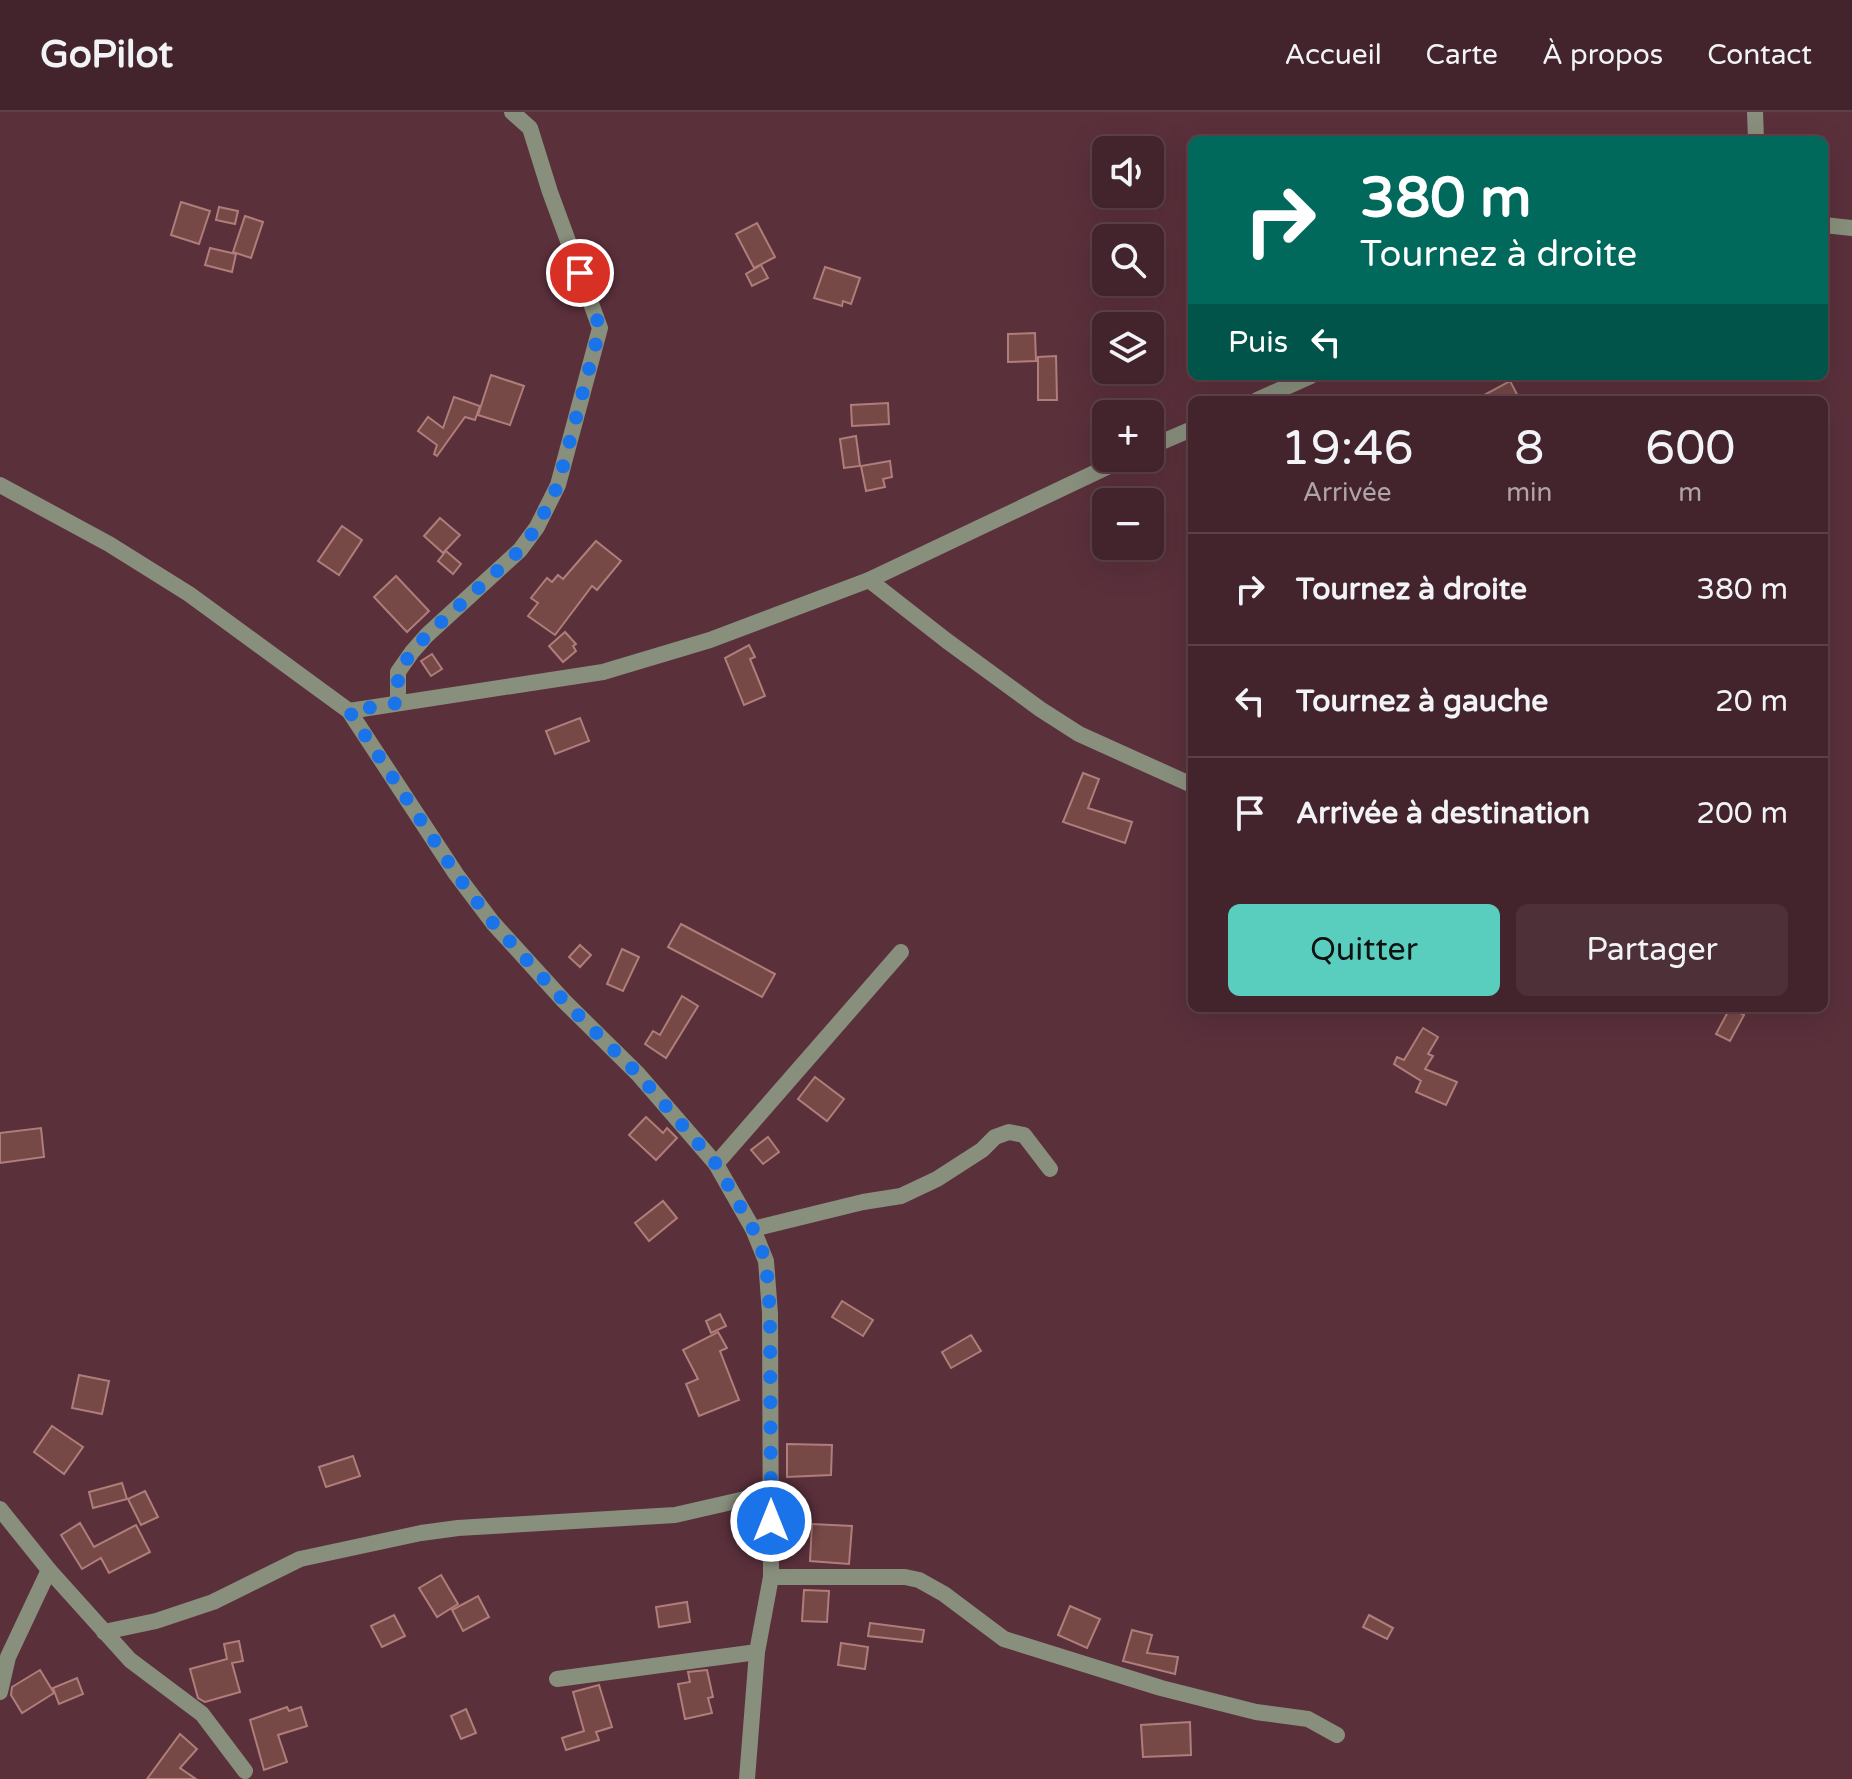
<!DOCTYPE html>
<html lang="fr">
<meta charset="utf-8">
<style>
:root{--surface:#44242c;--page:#4e3038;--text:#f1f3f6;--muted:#afa4a9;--line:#5c4148;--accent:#59cebe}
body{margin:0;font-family:"Varela Round",sans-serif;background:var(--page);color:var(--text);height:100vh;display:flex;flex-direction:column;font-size:30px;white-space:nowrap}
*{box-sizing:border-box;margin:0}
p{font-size:26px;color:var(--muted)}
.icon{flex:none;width:44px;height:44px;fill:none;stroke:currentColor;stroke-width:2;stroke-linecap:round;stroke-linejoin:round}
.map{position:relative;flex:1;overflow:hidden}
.panel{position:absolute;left:1188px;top:284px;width:640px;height:616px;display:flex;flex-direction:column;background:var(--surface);border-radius:12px;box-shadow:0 8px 32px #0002,0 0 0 2px var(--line)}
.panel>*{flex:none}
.guide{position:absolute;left:1188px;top:24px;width:640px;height:244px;border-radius:12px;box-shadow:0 8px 32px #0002,0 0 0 2px var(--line);background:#00695c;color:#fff;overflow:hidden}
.tools{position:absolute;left:1092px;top:24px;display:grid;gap:16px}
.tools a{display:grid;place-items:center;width:72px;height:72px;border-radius:12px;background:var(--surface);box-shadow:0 8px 32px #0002,0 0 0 2px var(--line);font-size:40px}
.pin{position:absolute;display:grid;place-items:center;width:68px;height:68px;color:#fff;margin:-34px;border:4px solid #fff;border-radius:50%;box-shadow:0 2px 8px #0007}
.me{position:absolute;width:88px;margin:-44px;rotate:0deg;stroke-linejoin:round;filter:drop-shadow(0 0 6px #0008)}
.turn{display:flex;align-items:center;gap:28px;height:168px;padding:0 40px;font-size:36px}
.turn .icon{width:104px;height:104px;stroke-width:2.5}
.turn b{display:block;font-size:56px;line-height:68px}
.then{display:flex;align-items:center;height:76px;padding:0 40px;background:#0003;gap:16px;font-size:30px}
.eta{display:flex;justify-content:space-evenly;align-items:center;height:136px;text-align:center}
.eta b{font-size:48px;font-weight:600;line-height:56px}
.primary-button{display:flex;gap:16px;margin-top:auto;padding:16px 40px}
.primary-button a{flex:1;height:92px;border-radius:12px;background:var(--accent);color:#111;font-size:32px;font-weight:600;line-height:92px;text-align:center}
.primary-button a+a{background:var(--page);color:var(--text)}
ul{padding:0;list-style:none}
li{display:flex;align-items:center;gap:24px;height:112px;padding:0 40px;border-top:2px solid var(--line)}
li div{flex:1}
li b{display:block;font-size:30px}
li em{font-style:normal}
header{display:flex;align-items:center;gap:48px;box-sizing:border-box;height:112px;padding:0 40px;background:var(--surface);border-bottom:2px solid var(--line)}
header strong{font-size:38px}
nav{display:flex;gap:44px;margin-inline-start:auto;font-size:28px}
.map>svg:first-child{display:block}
</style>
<header>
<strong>GoPilot</strong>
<nav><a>Accueil</a><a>Carte</a><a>À propos</a><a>Contact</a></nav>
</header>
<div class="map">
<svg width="1852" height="1667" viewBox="0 0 1852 1667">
<rect width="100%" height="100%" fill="#5a303b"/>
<g fill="#764846" stroke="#b07e7a" stroke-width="2">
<polygon points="181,90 210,99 199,132 171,123"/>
<polygon points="219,95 238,99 235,112 216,108"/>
<polygon points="245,104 263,110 251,146 233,140"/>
<polygon points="757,111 775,145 754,156 736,122"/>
<polygon points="210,136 236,142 232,160 205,153"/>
<polygon points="761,153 768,166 752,174 746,162"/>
<polygon points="825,155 860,166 851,192 843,189 842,194 814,186"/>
<polygon points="1035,221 1036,249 1008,250 1008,222"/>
<polygon points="1056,244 1057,288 1038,288 1038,245"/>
<polygon points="491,263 524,274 510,313 478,303"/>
<polygon points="1510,269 1520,288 1475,288"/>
<polygon points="454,285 480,294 475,308 465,305 437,344 434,342 437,333 418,319 428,305 443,316"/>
<polygon points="888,291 889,312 852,314 851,293"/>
<polygon points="856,324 860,354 844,356 840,327"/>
<polygon points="890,349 892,365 883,367 885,375 866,379 861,354"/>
<polygon points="440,406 460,423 443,441 424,424"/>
<polygon points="342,414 362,428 339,463 318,449"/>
<polygon points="596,429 621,449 597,478 592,474 555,523 528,504 538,491 531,486 547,466 552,470 558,463 563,467"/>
<polygon points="446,439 461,452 453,462 438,449"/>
<polygon points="396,464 429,499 407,520 374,485"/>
<polygon points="565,520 576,532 573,534 576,539 563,550 549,534"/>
<polygon points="749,533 755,545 750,547 765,584 744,593 725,546"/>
<polygon points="432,542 442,557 431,564 421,549"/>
<polygon points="580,606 589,629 555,642 546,619"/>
<polygon points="1083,661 1099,667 1088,696 1132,710 1125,731 1063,710"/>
<polygon points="681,812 775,862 762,885 668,835"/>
<polygon points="580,833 591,843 580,855 569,845"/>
<polygon points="622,837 639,845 623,879 607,872"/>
<polygon points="682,884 698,894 666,946 645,932 653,919 660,923"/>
<polygon points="1730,896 1744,903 1730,929 1716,922"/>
<polygon points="1423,916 1438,925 1428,942 1433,944 1425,957 1457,970 1446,993 1416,980 1421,969 1394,952 1397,945 1404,948"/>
<polygon points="815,965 844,987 827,1009 798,987"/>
<polygon points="646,1005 663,1021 667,1016 677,1026 656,1048 629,1023"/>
<polygon points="41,1016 44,1045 0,1051 0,1021"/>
<polygon points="768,1025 779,1040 763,1052 751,1038"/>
<polygon points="663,1089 677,1106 649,1129 635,1111"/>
<polygon points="842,1189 873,1208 863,1224 832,1205"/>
<polygon points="720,1202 726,1214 711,1221 706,1209"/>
<polygon points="718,1220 727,1236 720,1239 739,1288 699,1304 686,1272 698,1267 683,1238"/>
<polygon points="971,1223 981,1239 951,1256 942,1240"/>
<polygon points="79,1263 109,1269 102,1302 72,1296"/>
<polygon points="52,1314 83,1335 64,1362 34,1340"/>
<polygon points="787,1332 832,1333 831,1363 787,1365"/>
<polygon points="353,1344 360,1364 326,1375 319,1355"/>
<polygon points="122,1371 127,1387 93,1396 89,1380"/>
<polygon points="145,1379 158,1405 141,1413 128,1387"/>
<polygon points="80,1411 94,1435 136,1413 150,1440 109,1461 101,1446 82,1457 61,1423"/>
<polygon points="812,1412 852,1414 849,1452 810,1449"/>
<polygon points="441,1463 458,1492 437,1505 419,1476"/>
<polygon points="804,1478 829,1479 827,1510 802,1509"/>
<polygon points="478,1484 489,1505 463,1519 452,1498"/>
<polygon points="687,1490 690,1510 659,1515 656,1495"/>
<polygon points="1070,1494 1100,1507 1087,1536 1058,1523"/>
<polygon points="394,1503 405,1524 382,1535 371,1514"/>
<polygon points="1369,1503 1393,1516 1387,1527 1363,1515"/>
<polygon points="870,1511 924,1518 922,1530 868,1524"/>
<polygon points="1132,1518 1152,1523 1147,1541 1178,1545 1175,1562 1123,1549"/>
<polygon points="239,1529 243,1549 232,1551 240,1580 205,1590 198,1586 190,1557 227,1547 224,1532"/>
<polygon points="841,1531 868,1535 865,1557 838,1553"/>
<polygon points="40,1558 54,1581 22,1601 11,1583 12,1575"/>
<polygon points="707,1558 713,1585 708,1586 712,1601 685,1607 678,1572 690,1570 688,1560"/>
<polygon points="77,1566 83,1582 59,1592 53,1576"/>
<polygon points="599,1573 612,1615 596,1620 599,1628 566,1638 562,1626 584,1619 573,1580"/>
<polygon points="287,1595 289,1599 301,1595 307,1614 278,1623 287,1650 264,1658 250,1608"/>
<polygon points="466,1597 476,1621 461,1627 451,1604"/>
<polygon points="1190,1610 1191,1643 1143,1645 1141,1613"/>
<polygon points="180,1622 197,1637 180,1656 196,1667 147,1667"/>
</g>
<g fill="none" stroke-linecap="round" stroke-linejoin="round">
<g stroke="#898f7d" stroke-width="16">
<polyline points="1755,0 1756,28"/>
<polyline points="1824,113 1852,116"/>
<polyline points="1257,288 1311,264"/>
<polyline points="1150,335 1192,317"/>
<polyline points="0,373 109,432 189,482 349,599 456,762 493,811 564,889 638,962 716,1052 753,1117 766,1149 770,1201 771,1465 757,1540 747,1667"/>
<polyline points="869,468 947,529 1040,597 1079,622 1192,673"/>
<polyline points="398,591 398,560 412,540 427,523 520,438 537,415 558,373 600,216 550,80 530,16 512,0"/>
<polyline points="349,599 603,560 710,528 869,468 1126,346"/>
<polyline points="716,1052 901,840"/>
<polyline points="753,1117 863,1090 901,1084 937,1067 982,1038 995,1025 1009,1020 1024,1023 1050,1057"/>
<polyline points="0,1397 49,1458 130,1548 202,1602 245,1659"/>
<polyline points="771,1465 905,1465 919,1468 944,1482 1004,1527 1161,1576 1256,1600 1308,1607 1337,1623"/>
<polyline points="104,1520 156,1509 213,1490 300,1447 421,1421 458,1416 675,1403 771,1381"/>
<polyline points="557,1567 757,1540"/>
<polyline points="0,1580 8,1545 49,1458"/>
</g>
</g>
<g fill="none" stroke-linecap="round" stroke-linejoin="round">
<polyline stroke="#1a73e8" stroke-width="14" stroke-dasharray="0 25.2" points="580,161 600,216 558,373 537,415 520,438 427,523 412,540 398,560 398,591 349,599 456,762 493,811 564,889 638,962 716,1052 753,1117 766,1149 770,1201 771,1409"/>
</g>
</svg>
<div class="tools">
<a><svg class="icon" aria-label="sound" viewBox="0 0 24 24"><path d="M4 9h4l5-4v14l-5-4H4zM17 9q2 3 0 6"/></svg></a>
<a><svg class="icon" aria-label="search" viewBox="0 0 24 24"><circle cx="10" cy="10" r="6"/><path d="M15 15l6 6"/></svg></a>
<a><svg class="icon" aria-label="layers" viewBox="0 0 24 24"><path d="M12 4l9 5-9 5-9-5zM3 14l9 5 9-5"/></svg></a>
<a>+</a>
<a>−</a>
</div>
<div class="pin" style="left:580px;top:161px;background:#d93025"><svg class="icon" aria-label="arrive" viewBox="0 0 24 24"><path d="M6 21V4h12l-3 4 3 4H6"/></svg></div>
<svg class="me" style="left:771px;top:1409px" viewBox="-20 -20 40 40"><circle r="17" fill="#1a73e8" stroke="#fff" stroke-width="3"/><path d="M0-11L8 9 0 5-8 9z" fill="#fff"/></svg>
<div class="guide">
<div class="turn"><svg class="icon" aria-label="right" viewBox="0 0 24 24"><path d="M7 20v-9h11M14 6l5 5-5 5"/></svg><div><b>380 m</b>Tournez à droite</div></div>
<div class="then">Puis<svg class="icon" aria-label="left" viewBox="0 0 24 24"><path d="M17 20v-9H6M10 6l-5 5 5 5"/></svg></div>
</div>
<section class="panel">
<div class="eta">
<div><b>19:46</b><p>Arrivée</p></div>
<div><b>8</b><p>min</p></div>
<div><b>600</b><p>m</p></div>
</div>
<ul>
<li><svg class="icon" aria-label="right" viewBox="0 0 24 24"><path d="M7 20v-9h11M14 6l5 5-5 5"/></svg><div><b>Tournez à droite</b></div><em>380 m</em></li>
<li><svg class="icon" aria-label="left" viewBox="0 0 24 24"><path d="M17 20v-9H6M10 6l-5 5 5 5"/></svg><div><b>Tournez à gauche</b></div><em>20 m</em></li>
<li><svg class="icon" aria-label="arrive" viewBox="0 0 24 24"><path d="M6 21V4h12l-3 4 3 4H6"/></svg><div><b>Arrivée à destination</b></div><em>200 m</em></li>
</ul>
<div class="primary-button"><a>Quitter</a><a>Partager</a></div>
</section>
</div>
